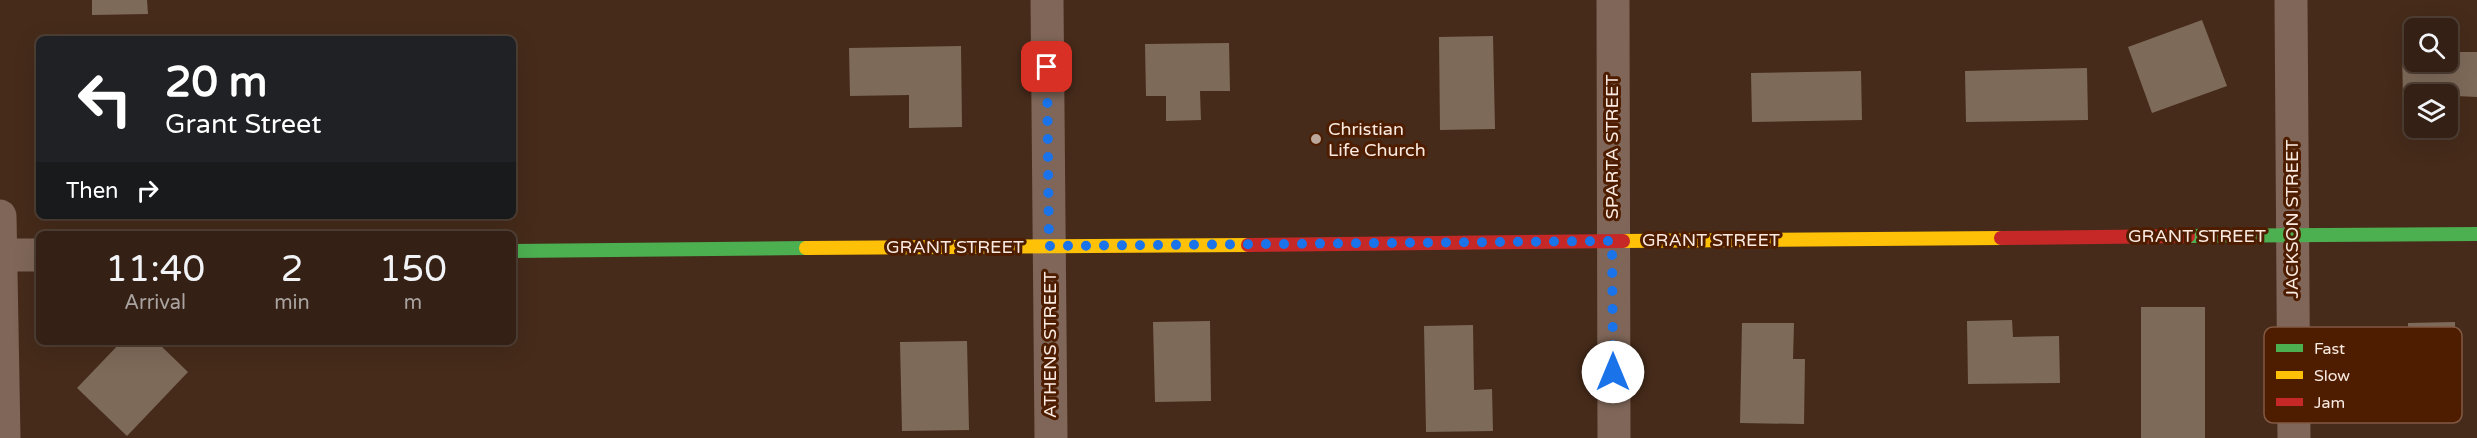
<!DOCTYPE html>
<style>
:root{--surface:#342014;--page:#3c281d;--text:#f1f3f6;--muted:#a9a3a0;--line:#4e3e34}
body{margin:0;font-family:"Varela Round",sans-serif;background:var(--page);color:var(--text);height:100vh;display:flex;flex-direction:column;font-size:22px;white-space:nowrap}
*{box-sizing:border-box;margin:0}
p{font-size:20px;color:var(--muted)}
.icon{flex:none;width:33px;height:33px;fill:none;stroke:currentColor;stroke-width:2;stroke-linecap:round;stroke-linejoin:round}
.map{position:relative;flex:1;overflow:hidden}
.details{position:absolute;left:36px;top:231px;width:480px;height:114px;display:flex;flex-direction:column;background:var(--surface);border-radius:9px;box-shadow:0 6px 24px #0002,0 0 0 2px var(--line)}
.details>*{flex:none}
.banner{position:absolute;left:36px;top:36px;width:480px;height:183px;border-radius:9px;box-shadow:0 6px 24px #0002,0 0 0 2px var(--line);background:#202124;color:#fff;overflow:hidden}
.controls{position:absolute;left:2404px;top:18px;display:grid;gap:12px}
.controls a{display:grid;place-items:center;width:54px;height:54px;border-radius:9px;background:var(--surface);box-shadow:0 6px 24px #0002,0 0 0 2px var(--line);font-size:30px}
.pin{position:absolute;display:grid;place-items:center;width:51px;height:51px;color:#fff;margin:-26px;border-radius:12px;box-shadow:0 3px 9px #0006}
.me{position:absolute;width:66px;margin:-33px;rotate:0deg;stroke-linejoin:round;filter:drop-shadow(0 0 4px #0008)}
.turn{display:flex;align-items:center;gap:21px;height:126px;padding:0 30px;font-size:27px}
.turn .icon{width:78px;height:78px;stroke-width:2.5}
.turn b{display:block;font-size:42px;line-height:51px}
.then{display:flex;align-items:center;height:57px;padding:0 30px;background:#0003;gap:12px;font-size:22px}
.eta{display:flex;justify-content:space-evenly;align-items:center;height:102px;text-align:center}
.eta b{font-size:36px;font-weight:600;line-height:42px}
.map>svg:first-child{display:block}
</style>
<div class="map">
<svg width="2477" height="438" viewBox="0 0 2477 438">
<rect width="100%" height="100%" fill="#462b1a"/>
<g fill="#7e6a59">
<polygon points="92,0 147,0 148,14 92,15"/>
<polygon points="2202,20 2227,86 2152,113 2128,47"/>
<polygon points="1493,36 1495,129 1440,130 1439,37"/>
<polygon points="1229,43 1230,91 1200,91 1201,120 1166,121 1166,96 1146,96 1145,44"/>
<polygon points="961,46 962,127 909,128 909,95 850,96 849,48"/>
<polygon points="2448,52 2477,52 2477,97 2415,94 2415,98 2403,98 2402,53 2415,53 2415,62 2448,62"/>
<polygon points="2087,68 2088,120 1966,122 1965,71"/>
<polygon points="1861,71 1862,120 1752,122 1751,73"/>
<rect x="2141" y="307" width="64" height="131"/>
<polygon points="2012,320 2013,337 2059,336 2060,383 1968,384 1967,321"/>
<polygon points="1210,321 1211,401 1155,402 1153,322"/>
<polygon points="2455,322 2457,414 2409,415 2408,323"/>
<polygon points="1742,323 1794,323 1793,359 1805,359 1804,424 1740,423"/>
<polygon points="1473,325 1474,390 1492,389 1493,431 1426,432 1424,326"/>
<polygon points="967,341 969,430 902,431 900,342"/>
<polygon points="121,342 157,342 188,372 127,436 77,388"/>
</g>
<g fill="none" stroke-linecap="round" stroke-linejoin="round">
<g stroke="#7f6658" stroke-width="33">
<polyline points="1047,0 1051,438"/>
<polyline points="1613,0 1614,438"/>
<polyline points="2291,0 2294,438"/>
<polyline points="0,216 4,438"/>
<polyline points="0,255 39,255"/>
</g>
<g stroke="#4caf50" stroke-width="14">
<polyline points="2188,236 2477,234"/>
<polyline points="513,251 806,248"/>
</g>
<g stroke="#ffc107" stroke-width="14">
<polyline points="1623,241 2001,238"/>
<polyline points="806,248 1248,245"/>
</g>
<g stroke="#c62828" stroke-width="14">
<polyline points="2001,238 2188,236"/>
<polyline points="1248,245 1623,241"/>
</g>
</g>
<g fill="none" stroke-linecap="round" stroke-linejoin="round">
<polyline stroke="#1a73e8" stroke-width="10" stroke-dasharray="0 18" points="1047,67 1049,246 1612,241 1613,372"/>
</g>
<circle fill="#bba79b" stroke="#4e1d00" stroke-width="2" cx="1316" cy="139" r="6"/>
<g text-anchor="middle" stroke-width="6" stroke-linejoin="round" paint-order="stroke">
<g font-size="18" fill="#faeae1" stroke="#4e1d00" text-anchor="start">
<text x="1328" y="135">Christian<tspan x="1328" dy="21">Life Church</tspan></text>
</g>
<g font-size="18" fill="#faeae1" stroke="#4e1d00">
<text transform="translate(1612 147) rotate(-90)" y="6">SPARTA STREET</text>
<text transform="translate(2292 219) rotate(-90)" y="6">JACKSON STREET</text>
<text x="2197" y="242">GRANT STREET</text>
<text x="1711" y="246">GRANT STREET</text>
<text x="955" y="253">GRANT STREET</text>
<text transform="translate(1050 345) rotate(-90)" y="6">ATHENS STREET</text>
</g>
</g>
<rect x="2264" y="327" width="198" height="96" rx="9" fill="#4e1d00" stroke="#825a44" stroke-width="1.5"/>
<rect x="2276" y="344" width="27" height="8" fill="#4caf50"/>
<rect x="2276" y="371" width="27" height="8" fill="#ffc107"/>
<rect x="2276" y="398" width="27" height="8" fill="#c62828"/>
<g font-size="16" fill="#faeae1">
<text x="2314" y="354">Fast</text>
<text x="2314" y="381">Slow</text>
<text x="2314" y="408">Jam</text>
</g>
</svg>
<div class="controls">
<a><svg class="icon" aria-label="search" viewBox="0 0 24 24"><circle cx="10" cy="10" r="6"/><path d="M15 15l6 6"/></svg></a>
<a><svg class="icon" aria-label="layers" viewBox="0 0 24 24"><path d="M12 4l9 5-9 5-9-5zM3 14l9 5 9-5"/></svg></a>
</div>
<div class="pin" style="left:1047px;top:67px;background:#d93025"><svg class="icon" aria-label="arrive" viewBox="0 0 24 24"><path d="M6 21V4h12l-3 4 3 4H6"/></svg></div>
<svg class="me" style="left:1613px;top:372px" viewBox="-20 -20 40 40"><circle r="19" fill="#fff"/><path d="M0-13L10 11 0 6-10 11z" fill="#1a73e8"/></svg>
<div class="banner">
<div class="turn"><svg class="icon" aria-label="left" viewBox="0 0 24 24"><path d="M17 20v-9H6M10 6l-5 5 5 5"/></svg><div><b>20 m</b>Grant Street</div></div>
<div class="then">Then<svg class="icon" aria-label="right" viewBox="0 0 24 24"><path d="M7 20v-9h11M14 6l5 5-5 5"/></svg></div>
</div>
<section class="details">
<div class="eta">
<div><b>11:40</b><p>Arrival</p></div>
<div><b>2</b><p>min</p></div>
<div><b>150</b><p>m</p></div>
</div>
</section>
</div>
